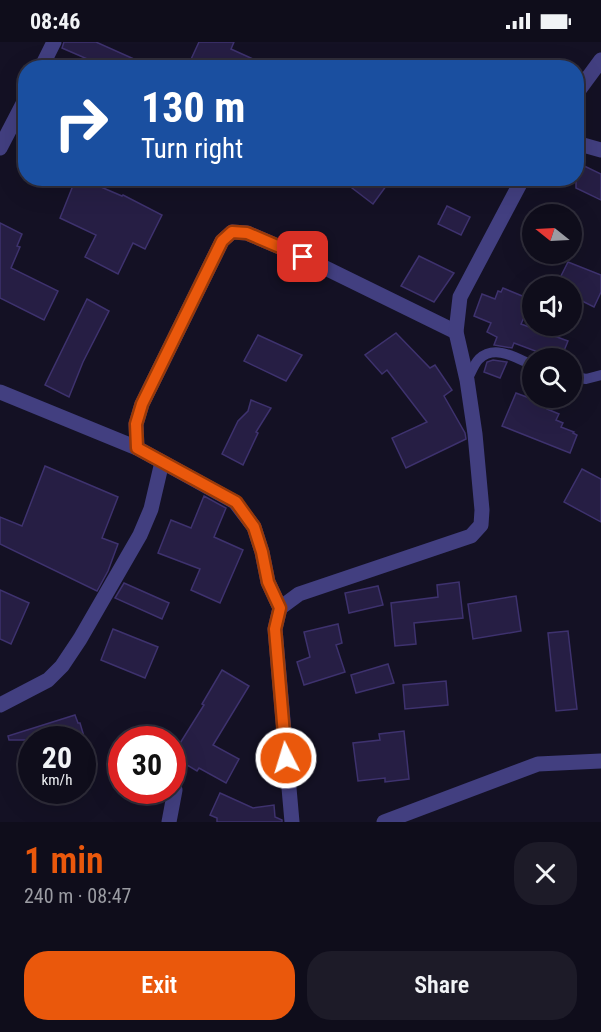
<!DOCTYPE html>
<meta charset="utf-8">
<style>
:root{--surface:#0f0d1b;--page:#1d1b28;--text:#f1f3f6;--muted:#9b9ca3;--line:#2f2d3a;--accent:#ea580c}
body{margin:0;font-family:"Roboto Condensed",sans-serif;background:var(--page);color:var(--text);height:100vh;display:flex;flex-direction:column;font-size:22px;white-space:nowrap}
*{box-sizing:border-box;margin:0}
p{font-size:20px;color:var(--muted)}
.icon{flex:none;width:33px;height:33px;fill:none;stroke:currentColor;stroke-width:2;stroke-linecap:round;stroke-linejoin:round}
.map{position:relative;height:780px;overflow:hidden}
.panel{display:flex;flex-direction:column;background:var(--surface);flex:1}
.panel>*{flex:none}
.guide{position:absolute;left:18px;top:18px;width:566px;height:126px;border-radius:24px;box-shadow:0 6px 24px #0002,0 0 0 2px var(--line);background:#1a4fa0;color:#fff;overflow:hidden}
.needle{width:39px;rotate:288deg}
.fabs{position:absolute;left:522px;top:162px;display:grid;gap:12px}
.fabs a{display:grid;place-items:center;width:60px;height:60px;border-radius:50%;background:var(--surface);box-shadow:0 6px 24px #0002,0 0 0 2px var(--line);font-size:30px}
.speed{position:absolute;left:18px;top:684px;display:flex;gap:12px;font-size:30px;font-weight:700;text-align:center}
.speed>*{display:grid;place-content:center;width:78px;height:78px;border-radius:50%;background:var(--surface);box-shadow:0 6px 24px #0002,0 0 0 2px var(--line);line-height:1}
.speed small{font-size:15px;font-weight:400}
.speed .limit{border:9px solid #d22;background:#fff;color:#111}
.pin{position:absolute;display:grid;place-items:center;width:51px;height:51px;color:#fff;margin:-26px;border-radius:12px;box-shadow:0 3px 9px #0006}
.me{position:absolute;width:66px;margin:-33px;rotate:355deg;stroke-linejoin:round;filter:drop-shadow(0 0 4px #0008)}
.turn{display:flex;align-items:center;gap:21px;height:126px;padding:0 24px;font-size:27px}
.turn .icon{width:78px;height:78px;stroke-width:2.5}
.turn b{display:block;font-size:42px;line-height:51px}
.round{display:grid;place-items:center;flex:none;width:63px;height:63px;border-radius:24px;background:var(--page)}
.head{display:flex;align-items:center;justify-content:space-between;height:102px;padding:0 24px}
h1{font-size:36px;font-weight:600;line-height:45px;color:var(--accent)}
.button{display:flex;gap:12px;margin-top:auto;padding:12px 24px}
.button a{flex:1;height:69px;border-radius:24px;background:var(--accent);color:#fff;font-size:24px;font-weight:600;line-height:69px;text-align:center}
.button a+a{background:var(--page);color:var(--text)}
.status{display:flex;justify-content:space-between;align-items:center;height:42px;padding:0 30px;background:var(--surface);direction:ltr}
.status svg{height:16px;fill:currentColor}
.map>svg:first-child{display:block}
</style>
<div class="status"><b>08:46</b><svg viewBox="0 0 49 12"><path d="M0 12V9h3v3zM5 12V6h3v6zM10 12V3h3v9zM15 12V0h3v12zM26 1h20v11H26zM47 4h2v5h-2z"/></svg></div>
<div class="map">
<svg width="601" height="780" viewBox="0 0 601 780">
<rect width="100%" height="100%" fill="#141124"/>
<g fill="#261e44" stroke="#3e326e" stroke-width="1.5">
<polygon points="64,0 96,0 154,26 108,26 62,6"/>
<polygon points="199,0 234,0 231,7 273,26 187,26"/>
<polygon points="576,120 601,132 601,158 576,146"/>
<polygon points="76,136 80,136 122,154 123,153 162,173 145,207 133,201 118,232 85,215 96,193 60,176"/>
<polygon points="339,136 392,136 373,162"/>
<polygon points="447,164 470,175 461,193 438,182"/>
<polygon points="0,181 22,192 17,204 20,205 11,226 58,249 44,278 0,256"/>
<polygon points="419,214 454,231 434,260 401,244"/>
<polygon points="568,220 601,233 601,250 594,265 572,254 572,244 556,244"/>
<polygon points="503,246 532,258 521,282 568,299 561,316 554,316 514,301 512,306 494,303 497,295 487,290 491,281 474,274 482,252 495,257 498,249 501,250"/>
<polygon points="87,257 109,269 83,320 69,355 45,343"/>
<polygon points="396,291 430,326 435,323 452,348 444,354 465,391 466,397 406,426 392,396 427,380 387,328 382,332 365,313"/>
<polygon points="258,293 302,313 286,339 244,319"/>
<polygon points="493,318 507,320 500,336 484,330 487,320"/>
<polygon points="516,351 548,363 547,367 559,372 556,378 563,381 561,385 574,390 573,391 577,393 570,411 502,384"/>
<polygon points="251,358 271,366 256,390 258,391 243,423 222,412 238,379 248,369"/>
<polygon points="45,424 118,455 102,496 118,502 108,529 97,549 0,502 0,475 22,484"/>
<polygon points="582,427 601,437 601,480 564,460"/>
<polygon points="204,454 226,466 214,495 243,508 220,561 191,548 200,527 158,511 171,478 191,486"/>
<polygon points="459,540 463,576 414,581 416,602 395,604 391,561 438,555 437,543"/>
<polygon points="124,541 169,561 162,577 115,556"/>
<polygon points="378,544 383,563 349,571 345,551"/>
<polygon points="0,548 29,561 11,602 0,597"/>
<polygon points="516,554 521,589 473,597 468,562"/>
<polygon points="338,582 342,601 336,603 345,630 304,643 297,620 310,615 304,590"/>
<polygon points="113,587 158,605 145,636 101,618"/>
<polygon points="568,589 577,667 556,669 548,591"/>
<polygon points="388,622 394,641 356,651 351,633"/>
<polygon points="222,628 249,644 213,703 239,717 226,741 199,726 197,729 172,714 204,663 202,662"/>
<polygon points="446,639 448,663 405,667 403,643"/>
<polygon points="75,673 78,681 80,681 85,698 9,698 8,694"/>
<polygon points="404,689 409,737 385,740 385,736 358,739 353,701 380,698 379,692"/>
<polygon points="220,751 253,766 274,763 275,775 282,778 282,780 217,780 217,776 210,773"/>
</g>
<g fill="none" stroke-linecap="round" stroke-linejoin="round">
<g stroke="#423f80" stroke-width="10">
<polyline points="572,334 586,337 601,333"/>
<path d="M467,338C471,331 474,322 479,317C495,302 516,316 532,323"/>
</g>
<g stroke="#423f80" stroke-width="15">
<polyline points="41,26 54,0"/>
<polyline points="576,52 601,18"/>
<polyline points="576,101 601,108"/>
<polyline points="0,106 26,56"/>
<polyline points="0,350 137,406 235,460 254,485 262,510 268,540 280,566"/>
<polyline points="137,406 136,382 142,362 222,199 232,190 247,191 303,215 456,290"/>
<polyline points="0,663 48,638 62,624 80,597 140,493 151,467 162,420"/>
<polyline points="169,780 175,748"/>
<polyline points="292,780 275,587 280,566 299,552 471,494 481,483 482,468 475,392 467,338 456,290 460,255 523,136"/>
<polyline points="384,780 538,722 601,719"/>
</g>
</g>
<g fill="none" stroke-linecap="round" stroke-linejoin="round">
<g stroke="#983908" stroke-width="15">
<polyline id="route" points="286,716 275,587 280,566 268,540 262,510 254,485 236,460 137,406 136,382 142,362 222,199 232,190 247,191 303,215"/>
</g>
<use href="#route" stroke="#ea580c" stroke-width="10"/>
</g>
</svg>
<div class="fabs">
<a><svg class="needle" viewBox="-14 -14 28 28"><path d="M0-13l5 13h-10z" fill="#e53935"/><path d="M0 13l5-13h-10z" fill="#9b9ca3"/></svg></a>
<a><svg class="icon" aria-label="sound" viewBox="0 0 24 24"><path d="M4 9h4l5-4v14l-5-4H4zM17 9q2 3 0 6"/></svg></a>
<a><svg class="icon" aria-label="search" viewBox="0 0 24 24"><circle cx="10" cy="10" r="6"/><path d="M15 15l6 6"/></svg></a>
</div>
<div class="speed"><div>20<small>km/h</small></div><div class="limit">30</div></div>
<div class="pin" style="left:303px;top:215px;background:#d93025"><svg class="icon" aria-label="arrive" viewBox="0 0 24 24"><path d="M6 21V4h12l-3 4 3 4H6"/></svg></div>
<svg class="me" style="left:286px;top:716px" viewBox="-20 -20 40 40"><circle r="17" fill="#ea580c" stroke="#fff" stroke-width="3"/><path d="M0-11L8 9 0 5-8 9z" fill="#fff"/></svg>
<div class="guide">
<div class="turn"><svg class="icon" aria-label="right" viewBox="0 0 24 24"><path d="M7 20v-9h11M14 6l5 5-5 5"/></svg><div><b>130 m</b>Turn right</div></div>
</div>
</div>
<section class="panel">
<div class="head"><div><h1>1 min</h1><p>240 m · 08:47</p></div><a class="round"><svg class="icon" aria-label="close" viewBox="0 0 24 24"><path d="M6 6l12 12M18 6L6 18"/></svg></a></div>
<div class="button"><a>Exit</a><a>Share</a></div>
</section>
